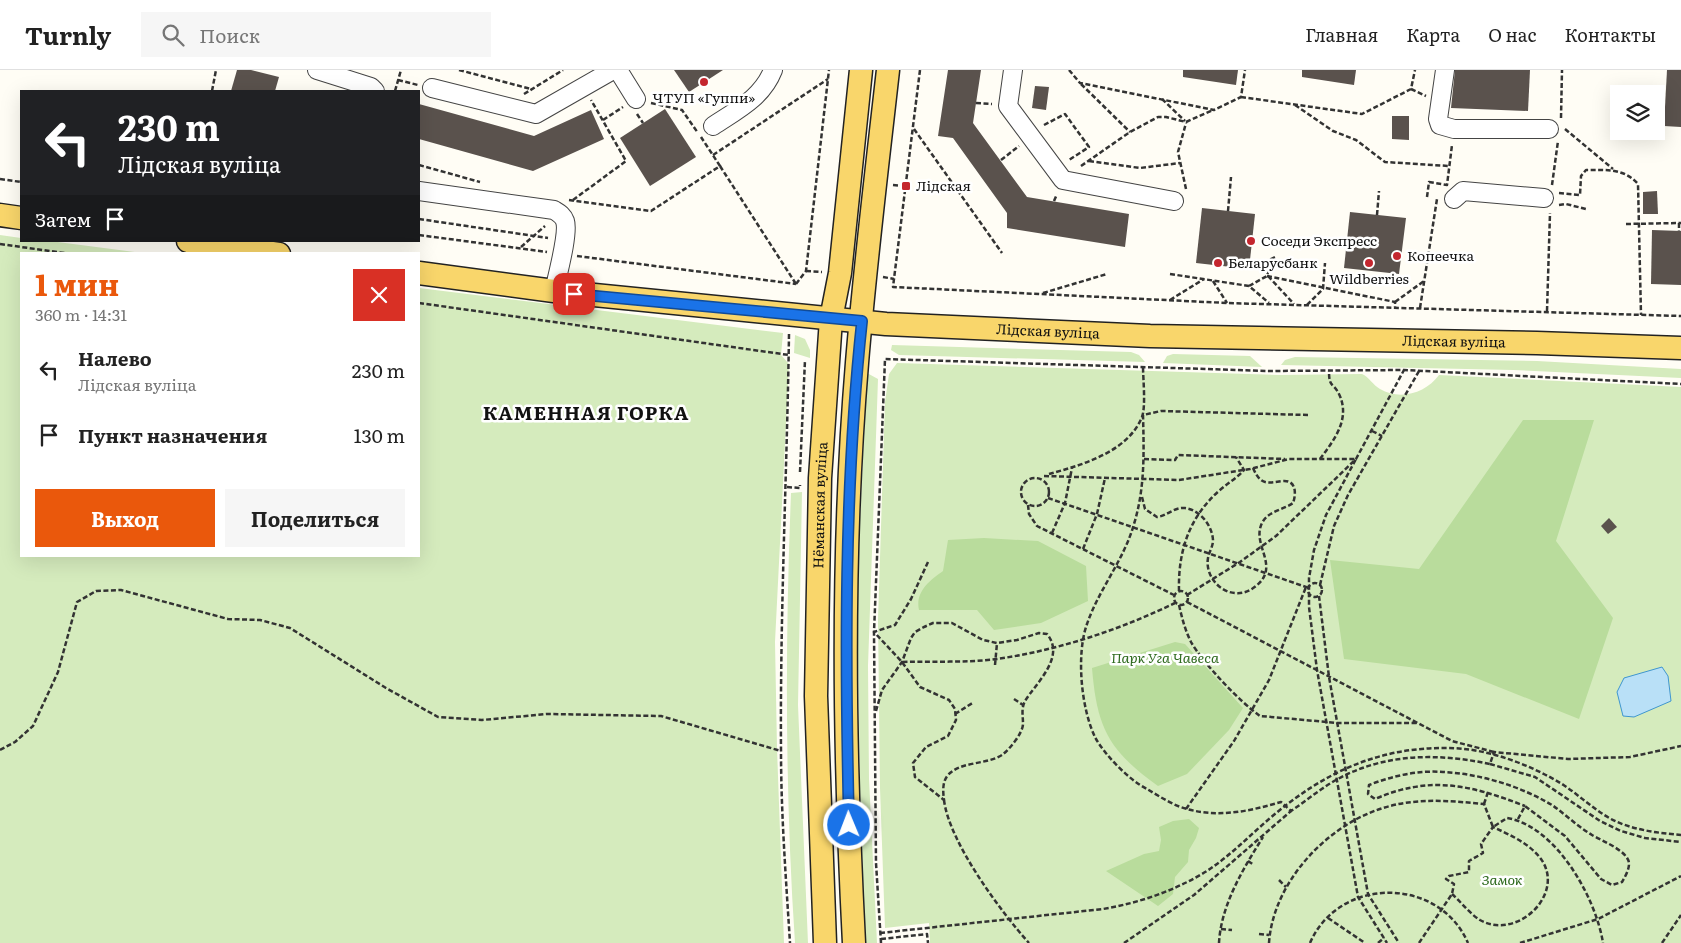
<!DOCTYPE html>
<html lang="ru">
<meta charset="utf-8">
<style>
:root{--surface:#fff;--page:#f6f6f6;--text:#222;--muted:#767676;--line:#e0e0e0;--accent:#ea580c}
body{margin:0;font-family:Literata,serif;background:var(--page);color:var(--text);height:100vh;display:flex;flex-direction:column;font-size:19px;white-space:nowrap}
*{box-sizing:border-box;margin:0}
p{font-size:16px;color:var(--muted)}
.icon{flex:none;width:28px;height:28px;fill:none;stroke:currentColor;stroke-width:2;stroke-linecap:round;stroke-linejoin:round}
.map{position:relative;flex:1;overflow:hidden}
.panel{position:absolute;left:20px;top:182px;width:400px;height:305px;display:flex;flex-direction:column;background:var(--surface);border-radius:0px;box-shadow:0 5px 20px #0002}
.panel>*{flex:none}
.banner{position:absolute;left:20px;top:20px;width:400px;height:152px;border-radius:0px;box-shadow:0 5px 20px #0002;background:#202124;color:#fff;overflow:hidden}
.tools{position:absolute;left:1610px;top:15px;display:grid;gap:10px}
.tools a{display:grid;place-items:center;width:55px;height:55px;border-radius:0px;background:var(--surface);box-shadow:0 5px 20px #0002;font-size:25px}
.pin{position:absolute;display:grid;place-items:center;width:42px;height:42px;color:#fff;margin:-21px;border-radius:10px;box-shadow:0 2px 8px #0006}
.me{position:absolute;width:55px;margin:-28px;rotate:359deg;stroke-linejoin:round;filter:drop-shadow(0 0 4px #0008)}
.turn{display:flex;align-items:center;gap:18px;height:105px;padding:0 15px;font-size:22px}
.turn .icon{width:65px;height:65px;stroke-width:2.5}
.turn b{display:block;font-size:35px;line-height:42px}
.then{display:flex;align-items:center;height:48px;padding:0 15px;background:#0003;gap:10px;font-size:19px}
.round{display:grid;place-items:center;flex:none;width:52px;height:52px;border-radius:0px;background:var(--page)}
.headline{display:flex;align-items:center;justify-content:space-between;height:85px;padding:0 15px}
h1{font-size:30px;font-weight:700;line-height:38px;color:var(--accent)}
.cta{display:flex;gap:10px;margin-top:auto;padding:10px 15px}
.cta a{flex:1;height:58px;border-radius:0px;background:var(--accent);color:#fff;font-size:20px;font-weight:700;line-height:58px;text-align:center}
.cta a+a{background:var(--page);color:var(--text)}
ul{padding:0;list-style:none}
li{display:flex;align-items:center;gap:15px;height:65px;padding:0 15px}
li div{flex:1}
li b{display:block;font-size:19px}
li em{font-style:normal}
header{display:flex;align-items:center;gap:30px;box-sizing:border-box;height:70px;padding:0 25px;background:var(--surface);border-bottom:1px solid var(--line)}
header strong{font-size:24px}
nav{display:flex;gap:28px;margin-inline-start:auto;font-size:18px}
.search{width:350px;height:45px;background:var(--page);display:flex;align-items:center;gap:12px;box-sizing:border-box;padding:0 18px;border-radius:0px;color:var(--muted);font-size:19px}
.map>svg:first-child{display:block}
</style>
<header>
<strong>Turnly</strong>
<div class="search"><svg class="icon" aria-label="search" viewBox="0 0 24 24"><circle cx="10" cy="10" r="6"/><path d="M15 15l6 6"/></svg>Поиск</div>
<nav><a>Главная</a><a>Карта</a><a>О нас</a><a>Контакты</a></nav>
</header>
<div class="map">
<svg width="1681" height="873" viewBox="0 0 1681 873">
<rect width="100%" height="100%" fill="#fffdf5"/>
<g fill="#d5ebbd">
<polygon points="0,165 21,168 21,171 50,171 150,184 21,184 21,486 419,486 419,218 783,263 781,285 789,294 775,572 777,678 784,873 0,873"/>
<polygon points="795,265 805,269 810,280 810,288 794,283"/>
<polygon points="892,275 1131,282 1139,285 1145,292 899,285 891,280"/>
<polygon points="1173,284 1250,286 1262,297 1163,293 1167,286"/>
<polygon points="1295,287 1537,291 1681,299 1681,308 1513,300 1281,295 1285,290"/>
<path d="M897,293L1278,305L1362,304C1369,307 1373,315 1380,319C1400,331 1426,323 1439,305L1681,317V873H930L929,853L885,858L880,718L878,550L885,332L889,304Z"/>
<polygon points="867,303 878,309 868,596 869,709 877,873 865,873 860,723 857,510"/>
<path d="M802,422L798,635L808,873H795C785,724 785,573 791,423Z"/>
</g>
<g fill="#b9dc9c">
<polygon points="1523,350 1594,350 1556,471 1613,548 1579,649 1466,604 1344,589 1330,490 1419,499"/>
<path d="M984,468L1038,471L1086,496L1088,531L1041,553L994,560L977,540H919C915,522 929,511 943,501L948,470Z"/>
<path d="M1175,572L1185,574L1243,638L1229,660L1187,704L1158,716C1108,680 1097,658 1092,598Z"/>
<polygon points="1189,749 1199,758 1196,768 1189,780 1188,792 1175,807 1173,824 1158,836 1106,801 1144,784 1159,781 1161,770 1159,757 1173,751"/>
</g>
<polygon fill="#b9e0f7" stroke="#3f96cf" points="1662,597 1668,606 1671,631 1634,647 1623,646 1617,622 1624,608"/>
<g fill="#5a524d">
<polygon points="237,0 251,0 279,7 275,21 231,21"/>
<polygon points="674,0 723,0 689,22"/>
<polygon points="948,0 981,0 973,53 1027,127 1129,144 1125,177 1007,158 1007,143 953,68 938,66"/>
<polygon points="1183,0 1238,0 1236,15 1183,7"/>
<polygon points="1302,0 1356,0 1354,15 1302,7"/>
<polygon points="1455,0 1530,0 1528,41 1451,38"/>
<polygon points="1667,0 1681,0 1681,57 1664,56"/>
<polygon points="1035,16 1049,17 1046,40 1032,38"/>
<polygon points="419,34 534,66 591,40 604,69 533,101 419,69"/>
<polygon points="665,39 696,87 650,116 620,68"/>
<polygon points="1392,46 1409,46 1409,70 1392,69"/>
<polygon points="1657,121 1658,144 1643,144 1643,122"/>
<polygon points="1202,138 1255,144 1249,199 1196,193"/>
<polygon points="1350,142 1406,148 1399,204 1344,198"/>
<polygon points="1652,160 1681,161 1681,215 1651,214"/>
<polygon points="1609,448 1617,457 1608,464 1601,456"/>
</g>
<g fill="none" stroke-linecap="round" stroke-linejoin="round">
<g stroke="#444" stroke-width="20">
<g id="minor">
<polyline points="317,0 371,17 375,21"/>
<polyline points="618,0 636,29"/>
<polyline points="1013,0 1008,36 1063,110 1174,131"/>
<polyline points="1445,0 1438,49 1440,55 1454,59 1549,59"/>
<polyline points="432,18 536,44 613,0"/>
<path d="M713,56C737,40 762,28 773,0"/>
<path d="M419,121L554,140C559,143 563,145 565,151C569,163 557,207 554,221"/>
<polyline points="1454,129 1463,121 1544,128"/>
</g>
</g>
<g stroke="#222" stroke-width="25">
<g id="major">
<polyline points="0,145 21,148"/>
<polyline points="188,171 279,184"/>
<path id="s1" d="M419,203L554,221L886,254L1150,266L1537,273L1681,278"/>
<path id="s2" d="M825,873L816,626L820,408L831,249L840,203L861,0"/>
<path d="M854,873C844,680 841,485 857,293C865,195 877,98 888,0"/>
</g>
</g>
<g stroke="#333" stroke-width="2.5" stroke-dasharray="5 2.5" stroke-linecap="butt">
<polyline points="459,0 531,19"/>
<polyline points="920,0 893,217 1227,233 1681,246"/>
<polyline points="1069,0 1080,13 1214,40 1241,27 1245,0"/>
<polyline points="398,10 418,15"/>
<polyline points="1081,14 1130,62"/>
<polyline points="1411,19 1426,26"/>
<polyline points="212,21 216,0"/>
<polyline points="395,21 401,0"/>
<polyline points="524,24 563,0"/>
<polyline points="1241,27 1362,44 1411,19 1415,0"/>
<polyline points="1162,29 1185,51"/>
<polyline points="651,33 682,40 698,63"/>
<polyline points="976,33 992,34"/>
<polyline points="1295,35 1333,61 1356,70 1385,92 1449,96"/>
<polyline points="1656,41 1665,41"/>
<polyline points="637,44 643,53"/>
<polyline points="1561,48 1562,0"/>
<polyline points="603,50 623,37"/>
<polyline points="1044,55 1065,44 1089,77 1069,90"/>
<polyline points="914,59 1002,183"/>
<polyline points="1565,59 1613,99"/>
<polyline points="713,85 828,9"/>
<polyline points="1001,90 1019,76"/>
<polyline points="1089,91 1140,98 1180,93"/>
<polyline points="419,95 480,112"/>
<polyline points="720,96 796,214"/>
<polyline points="1081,96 1130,62 1158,47 1166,47 1186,52 1213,40"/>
<polyline points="0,109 21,112"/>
<polyline points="893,115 906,116"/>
<polyline points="1552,115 1558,71"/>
<polyline points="1186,119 1178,82 1186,53"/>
<path d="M1559,123L1580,125L1581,106L1586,100C1606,100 1624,98 1638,114L1641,245"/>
<polyline points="1427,127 1429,112 1447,115 1452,75"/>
<polyline points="569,130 651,141 720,96 701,67"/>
<polyline points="573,130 626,91 591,30"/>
<polyline points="1054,131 1057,124"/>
<polyline points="1559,135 1566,134 1586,139"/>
<polyline points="1228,141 1231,107"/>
<polyline points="1377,145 1379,121"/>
<polyline points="419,149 548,168"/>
<polyline points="1679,153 1679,161"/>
<polyline points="1626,154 1681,153"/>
<polyline points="419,165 547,182"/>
<polyline points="0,174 71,184"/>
<polyline points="521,177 545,156"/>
<polyline points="577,186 796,214"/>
<polyline points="806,201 822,202"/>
<polyline points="1170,204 1249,216 1269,233"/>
<polyline points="1267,206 1395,232 1395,237"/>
<polyline points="1268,206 1294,234"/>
<polyline points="883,207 894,209"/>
<polyline points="1213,211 1227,233"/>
<polyline points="796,214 806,201 829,0"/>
<polyline points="1249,216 1267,206 1271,189 1277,186"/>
<polyline points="1043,223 1107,204"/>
<polyline points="1170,230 1204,209"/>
<polyline points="1395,232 1424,211"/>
<polyline points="419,233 789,285"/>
<polyline points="1307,235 1323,219 1325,193"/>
<polyline points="1420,238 1437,129"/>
<polyline points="1547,241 1550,143"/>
<path d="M789,264C787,403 780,542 781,680C781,744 786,809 790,873"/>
<path d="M1308,345L1161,341L1143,345C1144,383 1145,418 1134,454C1124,490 1099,519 1087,554C1076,584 1081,640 1096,669C1106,686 1129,710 1147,719C1159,726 1174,736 1187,739C1219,748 1250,741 1281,732L1291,741C1306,731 1320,719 1336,710C1384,683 1438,683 1490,694L1494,682L1568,689L1630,687L1681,676"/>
<polyline points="1372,361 1382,366"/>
<polyline points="1144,389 1175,390 1178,385 1285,389"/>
<path d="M1320,389C1334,370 1351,349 1339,324C1333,312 1329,318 1329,301"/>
<polyline points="800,402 805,290"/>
<path d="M1049,404C1082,395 1128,382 1142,347C1146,336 1143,309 1143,296"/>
<polyline points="1044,406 1179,410 1250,399 1289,389 1356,389 1326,445 1314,480 1309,508 1309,537 1317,600 1358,827 1387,873"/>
<circle cx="1035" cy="422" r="14"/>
<polyline points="787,417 800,418 800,415"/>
<path d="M1142,427L1145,439L1157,447C1167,446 1174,437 1185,438C1200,440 1212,455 1213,470C1213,477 1209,482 1208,488C1205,505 1219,522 1235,523C1243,524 1250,521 1256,516C1281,496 1251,475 1262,453C1268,441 1283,440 1293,433C1296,425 1297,410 1283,411C1267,413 1261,416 1253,398"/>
<polyline points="1048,428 1309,518"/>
<polyline points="1028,435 1029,444 1037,456 1174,525"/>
<polyline points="1052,463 1065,433 1072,398"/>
<polyline points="1083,479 1097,444 1105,408"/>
<path d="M928,492L911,529L895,555L874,562L902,592C933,591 966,593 997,589C1059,580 1119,560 1175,533"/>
<circle cx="1315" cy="520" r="7"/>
<polyline points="1320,515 1334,456 1348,425 1419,301"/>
<circle cx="1181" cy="528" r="7"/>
<path d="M1179,521C1178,481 1189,447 1220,420C1228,413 1237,408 1244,400L1236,387"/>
<polyline points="1187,525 1240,492 1276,466 1356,389 1404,300"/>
<polyline points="1319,526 1329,607 1368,824 1399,873"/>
<polyline points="1187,532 1452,671 1494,682"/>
<path d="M1179,535C1182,548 1185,560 1191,572C1203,593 1240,632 1260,646L1338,653H1417"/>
<polyline points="995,595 997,573"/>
<polyline points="1014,629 1023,635"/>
<path d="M876,641L882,620L902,592L911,568L915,562L924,557L933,553H952L983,570L997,573L1017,570L1039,563L1047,564C1066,587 1036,613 1025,631C1021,639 1023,645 1023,654C1023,663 1009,680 1002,685C986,695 961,691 948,705C942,712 943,722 944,730L915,707L913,693L926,677L948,666L956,650L955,639L949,630L920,617L902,592"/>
<polyline points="955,644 974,632"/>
<polyline points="0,680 15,672 33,656 58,602 77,532 96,521 121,520 228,549 260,550 290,558 386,618 438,647 482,650 547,644 661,646 781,681"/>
<polyline points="1490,694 1535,707 1600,751 1621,761 1645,768 1681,772"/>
<path d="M944,730C949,772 1001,842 1029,873"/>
<polyline points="1484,734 1488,722"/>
<polyline points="1186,739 1234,671 1269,610 1306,517"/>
<path d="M1518,749L1525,736L1565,766L1601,809L1612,815L1622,812C1625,807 1629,800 1629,794C1629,781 1602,771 1592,765C1577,756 1565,744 1552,735C1520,716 1481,704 1443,702C1418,700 1392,706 1369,715L1368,724L1375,729C1430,705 1471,715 1525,736"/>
<polyline points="1248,791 1254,795"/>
<polyline points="1279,810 1286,817"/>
<polyline points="1328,848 1365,873"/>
<polyline points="1221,859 1232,860"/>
<path d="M880,863L1103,839C1138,833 1171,822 1202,804C1227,789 1247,768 1269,749C1323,703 1377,677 1448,678C1486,678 1529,694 1562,714C1579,725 1593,739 1611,749C1632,760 1658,763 1681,765"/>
<polyline points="1259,864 1269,865"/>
<polyline points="881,869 927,864 928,873"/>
<polyline points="881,873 876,793 874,562 885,289 1269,301 1404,300 1681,314"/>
<polyline points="1124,873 1194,825 1291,741"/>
<path d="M1219,873C1221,835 1243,799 1263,767"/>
<path d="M1269,873C1273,811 1330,751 1390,736C1421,728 1452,731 1484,734L1493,757L1507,748C1556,756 1596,828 1603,873"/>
<path d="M1310,873C1339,806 1439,806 1468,873"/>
<polyline points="1378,873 1384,868"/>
<path d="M1419,873L1452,824L1454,814L1446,809L1449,806L1469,802V791L1483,783L1481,774L1493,757C1510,765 1529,773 1541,789C1566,824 1517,871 1480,850C1470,844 1461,832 1452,824"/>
<polyline points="1520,873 1598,849 1681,806"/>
<polyline points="1662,873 1681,845"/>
</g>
<use href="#minor" stroke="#fff" stroke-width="18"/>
<use href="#major" stroke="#f9d66b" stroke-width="22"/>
</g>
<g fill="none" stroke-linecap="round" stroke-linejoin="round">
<g stroke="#114b97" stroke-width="12">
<path id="route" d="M574,224L862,251C844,418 845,588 849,755"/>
</g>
<use href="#route" stroke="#1a73e8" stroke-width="9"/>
</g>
<g fill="#c4262e" stroke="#fff" stroke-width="2">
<circle cx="704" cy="12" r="5"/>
<rect x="901" y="111" width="10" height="10" rx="2.5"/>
<circle cx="1251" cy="171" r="5"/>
<circle cx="1397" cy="186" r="5"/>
<circle cx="1218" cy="193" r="5"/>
<circle cx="1369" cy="193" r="5"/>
</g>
<g text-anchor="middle" stroke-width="5" stroke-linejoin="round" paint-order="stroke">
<g font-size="14" fill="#111" stroke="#fff" text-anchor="start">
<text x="704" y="33" text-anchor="middle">ЧТУП «Гуппи»</text>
<text x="916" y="121">Лідская</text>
<text x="1261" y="176">Соседи Экспресс</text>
<text x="1407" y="191">Копеечка</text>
<text x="1228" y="198">Беларусбанк</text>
<text x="1369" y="214" text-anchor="middle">Wildberries</text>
</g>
<g font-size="14" fill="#111" stroke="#fff">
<text dy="5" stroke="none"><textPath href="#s1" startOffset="632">Лідская вуліца</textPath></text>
<text dy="5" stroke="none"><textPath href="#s1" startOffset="1038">Лідская вуліца</textPath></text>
<text dy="5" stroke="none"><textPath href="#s2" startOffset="438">Нёманская вуліца</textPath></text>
</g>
<g font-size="14" font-style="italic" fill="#2f6b1f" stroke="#fff">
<text x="1165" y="593">Парк Уга Чавеса</text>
<text x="1502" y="815">Замок</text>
</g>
<g font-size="19" font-weight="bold" letter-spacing="1" fill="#111" stroke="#fff">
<text x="586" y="350">КАМЕННАЯ ГОРКА</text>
</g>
</g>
</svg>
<div class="tools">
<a><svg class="icon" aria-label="layers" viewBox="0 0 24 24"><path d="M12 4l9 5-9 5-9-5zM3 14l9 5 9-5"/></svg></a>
</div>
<div class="pin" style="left:574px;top:224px;background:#d93025"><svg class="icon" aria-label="arrive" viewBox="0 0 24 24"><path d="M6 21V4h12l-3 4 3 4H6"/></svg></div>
<svg class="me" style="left:849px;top:755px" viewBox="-20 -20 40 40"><circle r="17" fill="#1a73e8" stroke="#fff" stroke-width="3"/><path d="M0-11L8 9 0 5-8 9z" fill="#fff"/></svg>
<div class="banner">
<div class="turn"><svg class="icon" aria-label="left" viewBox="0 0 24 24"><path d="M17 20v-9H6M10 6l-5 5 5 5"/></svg><div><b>230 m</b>Лідская вуліца</div></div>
<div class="then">Затем<svg class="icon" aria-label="arrive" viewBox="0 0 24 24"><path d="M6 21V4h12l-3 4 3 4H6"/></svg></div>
</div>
<section class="panel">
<div class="headline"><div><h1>1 мин</h1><p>360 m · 14:31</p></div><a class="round" style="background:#d93025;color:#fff"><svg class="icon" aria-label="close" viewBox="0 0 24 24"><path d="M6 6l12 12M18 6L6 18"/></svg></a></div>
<ul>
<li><svg class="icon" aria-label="left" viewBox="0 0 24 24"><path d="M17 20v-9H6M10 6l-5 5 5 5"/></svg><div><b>Налево</b><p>Лідская вуліца</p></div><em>230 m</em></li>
<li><svg class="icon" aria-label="arrive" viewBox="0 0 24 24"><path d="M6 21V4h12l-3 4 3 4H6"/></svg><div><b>Пункт назначения</b></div><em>130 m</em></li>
</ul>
<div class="cta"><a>Выход</a><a>Поделиться</a></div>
</section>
</div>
